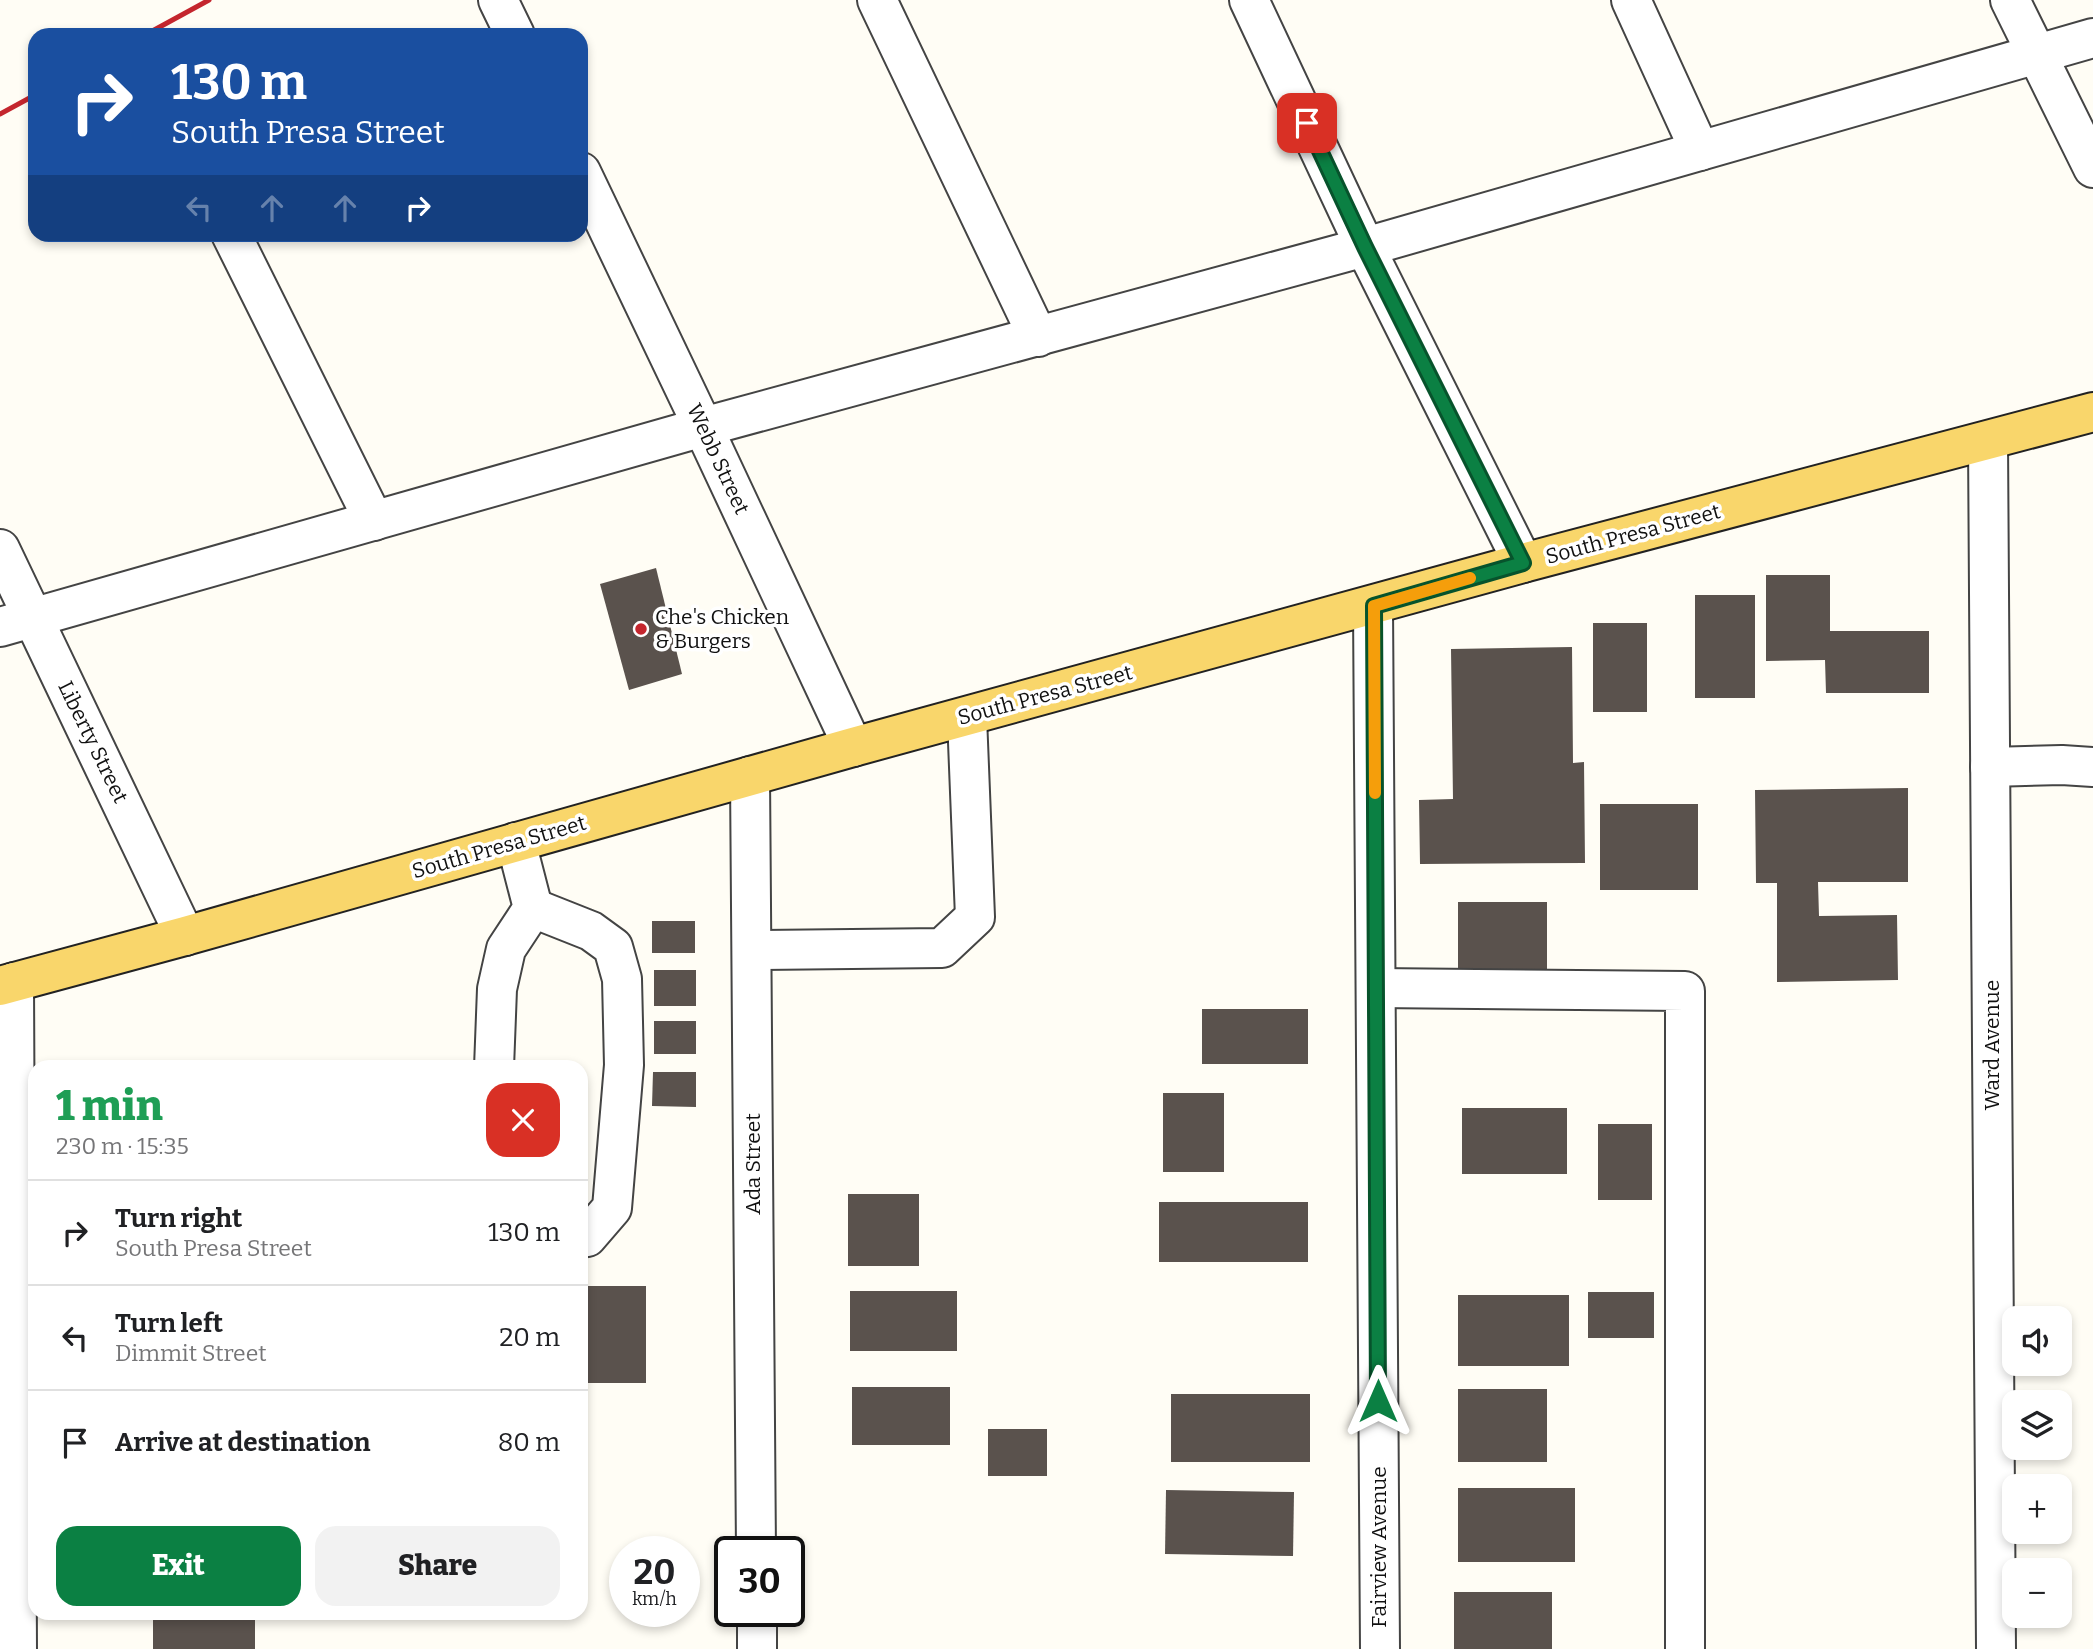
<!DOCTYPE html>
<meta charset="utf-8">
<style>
:root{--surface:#fff;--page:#f2f2f2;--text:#202124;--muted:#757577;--line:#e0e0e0;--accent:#0b8043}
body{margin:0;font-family:Bitter,serif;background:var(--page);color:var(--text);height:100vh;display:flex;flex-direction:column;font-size:26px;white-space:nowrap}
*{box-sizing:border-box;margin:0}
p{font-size:23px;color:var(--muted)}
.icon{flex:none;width:38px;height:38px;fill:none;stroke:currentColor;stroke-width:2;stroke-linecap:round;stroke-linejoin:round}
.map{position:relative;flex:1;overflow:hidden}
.sheet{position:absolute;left:28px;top:1060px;width:560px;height:560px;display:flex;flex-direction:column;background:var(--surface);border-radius:21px;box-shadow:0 4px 10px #0003}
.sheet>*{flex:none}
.hud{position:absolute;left:28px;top:28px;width:560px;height:214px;border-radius:21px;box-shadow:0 4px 10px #0003;background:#1a4fa0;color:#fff;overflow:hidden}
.tools{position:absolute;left:2002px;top:1306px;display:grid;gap:14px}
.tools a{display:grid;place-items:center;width:70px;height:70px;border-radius:14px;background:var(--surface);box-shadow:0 4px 10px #0003;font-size:35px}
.speed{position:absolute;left:609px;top:1536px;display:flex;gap:14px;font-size:35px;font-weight:700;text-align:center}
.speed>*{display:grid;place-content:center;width:91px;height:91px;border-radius:50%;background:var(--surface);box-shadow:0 4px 10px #0003;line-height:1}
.speed small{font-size:18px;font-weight:400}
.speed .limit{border:4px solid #111;border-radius:10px;background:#fff;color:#111}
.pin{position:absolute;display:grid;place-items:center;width:60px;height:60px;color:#fff;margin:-30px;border-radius:14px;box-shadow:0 4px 10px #0006}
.me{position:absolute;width:77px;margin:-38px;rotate:0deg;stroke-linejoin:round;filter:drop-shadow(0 0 5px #0008)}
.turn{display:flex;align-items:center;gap:24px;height:147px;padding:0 28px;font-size:32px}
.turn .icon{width:91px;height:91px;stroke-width:2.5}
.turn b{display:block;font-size:49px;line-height:60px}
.lanes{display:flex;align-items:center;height:66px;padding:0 28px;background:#0003;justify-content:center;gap:35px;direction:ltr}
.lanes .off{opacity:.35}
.round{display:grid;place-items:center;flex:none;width:74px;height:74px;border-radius:21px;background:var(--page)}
.head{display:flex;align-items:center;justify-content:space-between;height:119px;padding:0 28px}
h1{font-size:42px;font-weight:800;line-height:52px;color:#1e9e55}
.action{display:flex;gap:14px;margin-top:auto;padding:14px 28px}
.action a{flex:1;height:80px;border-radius:21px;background:var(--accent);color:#fff;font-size:28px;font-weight:800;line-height:80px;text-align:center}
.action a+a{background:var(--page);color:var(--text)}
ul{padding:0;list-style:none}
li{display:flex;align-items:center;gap:21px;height:105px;padding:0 28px;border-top:2px solid var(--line)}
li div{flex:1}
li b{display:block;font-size:26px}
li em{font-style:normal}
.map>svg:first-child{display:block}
</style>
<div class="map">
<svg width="2093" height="1649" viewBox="0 0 2093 1649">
<rect width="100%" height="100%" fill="#fffdf5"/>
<g fill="#5a524d">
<polygon points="656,568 682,674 629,690 600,584"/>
<polygon points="1766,575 1830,575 1830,631 1929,631 1929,693 1826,693 1825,660 1766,661"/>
<rect x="1695" y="595" width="60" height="103"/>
<rect x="1593" y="623" width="54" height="89"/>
<polygon points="1572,647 1573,763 1584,762 1585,863 1420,864 1419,800 1453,799 1451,649"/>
<polygon points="1908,788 1908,882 1818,882 1819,916 1897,915 1898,980 1777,982 1777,883 1756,883 1755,790"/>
<rect x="1600" y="804" width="98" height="86"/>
<rect x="1458" y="902" width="89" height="80"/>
<rect x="652" y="921" width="43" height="32"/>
<rect x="654" y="970" width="42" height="36"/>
<rect x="1202" y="1009" width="106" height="55"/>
<rect x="654" y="1021" width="42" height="33"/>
<polygon points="653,1072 696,1072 696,1107 652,1106"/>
<rect x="1163" y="1093" width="61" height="79"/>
<rect x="1462" y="1108" width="105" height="66"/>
<rect x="1598" y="1124" width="54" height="76"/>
<rect x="848" y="1194" width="71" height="72"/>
<rect x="1159" y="1202" width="149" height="60"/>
<rect x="581" y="1286" width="65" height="97"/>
<rect x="850" y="1291" width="107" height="60"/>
<rect x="1588" y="1292" width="66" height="46"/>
<rect x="1458" y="1295" width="111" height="71"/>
<rect x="852" y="1387" width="98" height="58"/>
<rect x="1458" y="1389" width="89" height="73"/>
<rect x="1171" y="1394" width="139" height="68"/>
<rect x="988" y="1429" width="59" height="47"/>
<rect x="1458" y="1488" width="117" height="74"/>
<polygon points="1166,1490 1294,1492 1293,1556 1165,1554"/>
<rect x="1454" y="1592" width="98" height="57"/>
<rect x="153" y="1614" width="102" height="35"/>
</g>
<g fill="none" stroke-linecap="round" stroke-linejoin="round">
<g stroke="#444" stroke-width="42">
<g id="minor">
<polyline points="498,0 515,35"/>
<polyline points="877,0 1038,337"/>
<polyline points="1249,0 1365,247 1523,563"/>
<polyline points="1631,0 1700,151"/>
<polyline points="2010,0 2093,168"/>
<polyline points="581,172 703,427 853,747"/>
<polyline points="231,234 374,521"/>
<polyline points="1988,441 1996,1649"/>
<polyline points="0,549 185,936"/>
<polyline points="1373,606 1380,1649"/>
<polyline points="0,627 703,427 1365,247 2093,38"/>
<polyline points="1990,767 2062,765 2093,767"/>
<polyline points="750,776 756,1552"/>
<polyline points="533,908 591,931 613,947 622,979 624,1065 612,1208 587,1237 581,1238"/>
<polyline points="752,950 942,948 975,917 967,717"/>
<polyline points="14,982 17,1649"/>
<polyline points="1376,988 1685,991 1685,1649"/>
<polyline points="494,1068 497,989 506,949 533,908 516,842"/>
<polyline points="757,1612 757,1649"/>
</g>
</g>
<g stroke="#222" stroke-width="42">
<polyline id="major" points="0,986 185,936 853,747 1523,563 2093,412"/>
</g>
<use href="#minor" stroke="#fff" stroke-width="38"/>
<use href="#major" stroke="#f9d66b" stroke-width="38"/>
<g stroke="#c4262e" stroke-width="5">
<polyline points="145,35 209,0"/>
<polyline points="0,114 35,95"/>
</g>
</g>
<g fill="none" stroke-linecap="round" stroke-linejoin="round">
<g stroke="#07532c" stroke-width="18">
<polyline id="route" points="1307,123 1365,247 1523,563 1374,606 1378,1401"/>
</g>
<use href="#route" stroke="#0b8043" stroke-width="12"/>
<polyline stroke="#f59e0b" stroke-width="12" points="1375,793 1374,606 1470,578"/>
</g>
<circle fill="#c4262e" stroke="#fff" stroke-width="2.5" cx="641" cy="629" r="7"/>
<g text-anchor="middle" stroke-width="7" stroke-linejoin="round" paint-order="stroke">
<g font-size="21" fill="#111" stroke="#fff">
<text transform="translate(718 459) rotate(65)" y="7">Webb Street</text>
<text transform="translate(1633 534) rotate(-15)" y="7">South Presa Street</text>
<text transform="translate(1045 695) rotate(-15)" y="7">South Presa Street</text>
<text transform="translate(93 742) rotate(64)" y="7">Liberty Street</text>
<text transform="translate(499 847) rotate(-16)" y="7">South Presa Street</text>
<text transform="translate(1992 1045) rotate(-90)" y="7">Ward Avenue</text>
<text transform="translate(753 1164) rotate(-90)" y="7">Ada Street</text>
<text transform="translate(1379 1547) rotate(-90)" y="7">Fairview Avenue</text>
</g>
<g font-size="21" fill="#111" stroke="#fff" text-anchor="start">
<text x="655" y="624">Che's Chicken<tspan x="655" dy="24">&amp; Burgers</tspan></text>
</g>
</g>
</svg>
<div class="tools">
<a><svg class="icon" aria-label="sound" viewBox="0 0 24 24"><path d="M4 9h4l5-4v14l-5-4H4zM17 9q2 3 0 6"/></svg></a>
<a><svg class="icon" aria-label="layers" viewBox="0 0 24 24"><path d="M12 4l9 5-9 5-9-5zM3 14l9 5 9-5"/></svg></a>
<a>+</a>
<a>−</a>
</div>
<div class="speed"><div>20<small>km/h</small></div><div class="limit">30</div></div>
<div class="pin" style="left:1307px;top:123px;background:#d93025"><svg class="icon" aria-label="arrive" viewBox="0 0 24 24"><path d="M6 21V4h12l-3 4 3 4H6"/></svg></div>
<svg class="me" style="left:1378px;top:1401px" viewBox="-20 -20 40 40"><path d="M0-17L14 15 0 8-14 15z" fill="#0b8043" stroke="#fff" stroke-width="4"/></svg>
<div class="hud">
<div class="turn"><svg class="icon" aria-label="right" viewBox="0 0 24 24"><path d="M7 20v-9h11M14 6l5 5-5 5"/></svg><div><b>130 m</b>South Presa Street</div></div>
<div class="lanes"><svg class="icon off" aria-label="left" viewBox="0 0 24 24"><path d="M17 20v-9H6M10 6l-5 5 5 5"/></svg><svg class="icon off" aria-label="ahead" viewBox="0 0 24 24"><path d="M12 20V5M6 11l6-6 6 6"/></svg><svg class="icon off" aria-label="ahead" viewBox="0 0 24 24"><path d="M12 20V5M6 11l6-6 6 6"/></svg><svg class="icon" aria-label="right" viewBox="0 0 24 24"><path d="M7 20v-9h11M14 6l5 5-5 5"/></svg></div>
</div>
<section class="sheet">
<div class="head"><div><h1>1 min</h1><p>230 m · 15:35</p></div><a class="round" style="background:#d93025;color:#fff"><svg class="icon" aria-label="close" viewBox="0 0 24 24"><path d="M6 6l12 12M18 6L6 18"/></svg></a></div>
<ul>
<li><svg class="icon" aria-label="right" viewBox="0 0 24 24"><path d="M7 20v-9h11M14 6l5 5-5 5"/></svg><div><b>Turn right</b><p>South Presa Street</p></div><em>130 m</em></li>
<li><svg class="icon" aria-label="left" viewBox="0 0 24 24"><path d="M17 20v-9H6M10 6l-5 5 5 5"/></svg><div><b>Turn left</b><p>Dimmit Street</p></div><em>20 m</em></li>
<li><svg class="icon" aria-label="arrive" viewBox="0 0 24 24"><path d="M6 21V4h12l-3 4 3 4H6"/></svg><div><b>Arrive at destination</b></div><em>80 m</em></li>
</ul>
<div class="action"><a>Exit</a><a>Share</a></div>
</section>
</div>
